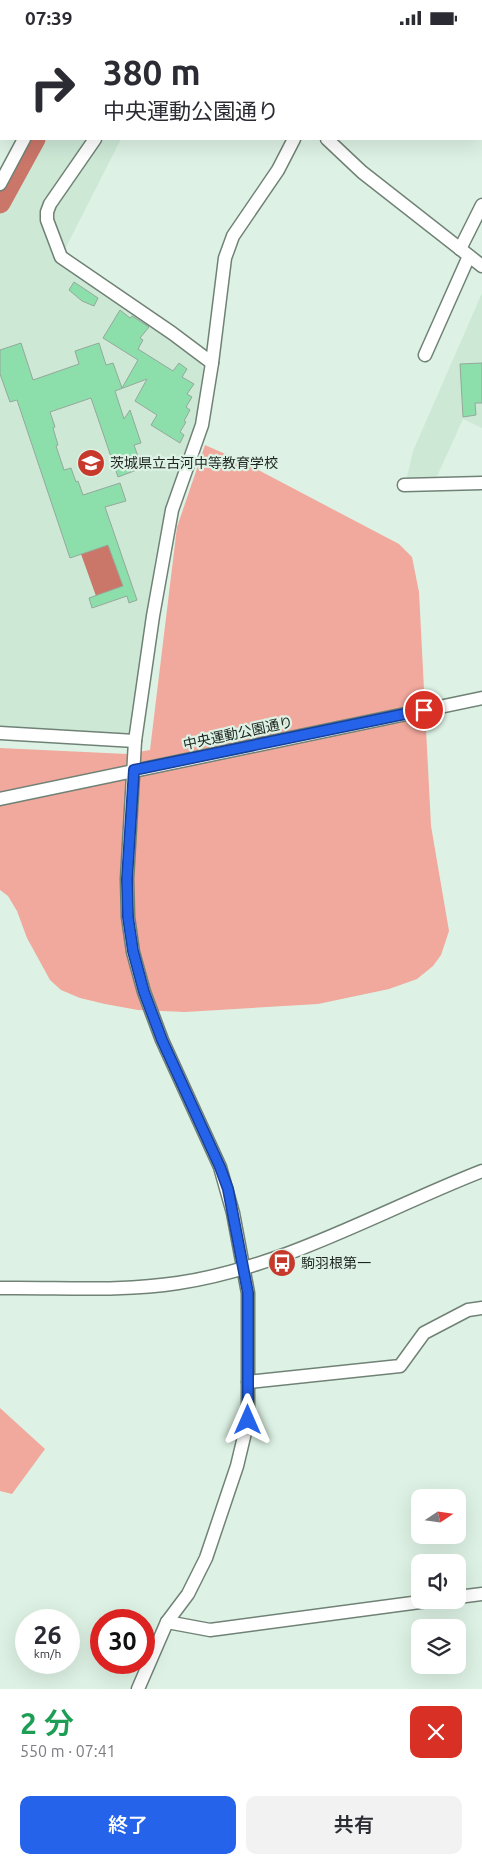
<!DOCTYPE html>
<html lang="ja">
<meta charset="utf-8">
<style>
:root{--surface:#fff;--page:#f2f2f3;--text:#2b2b33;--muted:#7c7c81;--accent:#2563eb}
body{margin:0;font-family:Ubuntu,"Noto Sans JP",sans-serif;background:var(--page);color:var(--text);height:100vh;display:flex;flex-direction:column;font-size:19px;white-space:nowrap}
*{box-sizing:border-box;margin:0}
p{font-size:16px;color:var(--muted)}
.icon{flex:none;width:28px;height:28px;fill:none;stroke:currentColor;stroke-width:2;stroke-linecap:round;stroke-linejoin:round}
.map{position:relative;height:1654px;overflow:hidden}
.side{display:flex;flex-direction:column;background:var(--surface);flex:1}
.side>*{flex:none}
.hud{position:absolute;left:0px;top:0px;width:482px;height:105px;box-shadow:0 5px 20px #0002;background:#fff;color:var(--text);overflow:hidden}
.needle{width:32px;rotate:77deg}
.buttons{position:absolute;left:411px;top:1454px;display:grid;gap:10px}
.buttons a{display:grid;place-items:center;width:55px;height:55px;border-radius:10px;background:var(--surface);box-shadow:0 5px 20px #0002;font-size:25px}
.speed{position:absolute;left:15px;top:1574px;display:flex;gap:10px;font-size:25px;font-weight:700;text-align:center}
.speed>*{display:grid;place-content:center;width:65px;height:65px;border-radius:50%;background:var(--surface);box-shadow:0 5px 20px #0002;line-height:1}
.speed small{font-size:12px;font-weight:400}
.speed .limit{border:8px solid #d22;background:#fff;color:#111}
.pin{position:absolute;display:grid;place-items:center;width:42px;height:42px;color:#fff;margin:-21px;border:2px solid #fff;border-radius:50%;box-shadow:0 1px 5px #0007}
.me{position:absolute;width:55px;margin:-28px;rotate:0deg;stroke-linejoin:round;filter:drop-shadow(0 0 4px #0008)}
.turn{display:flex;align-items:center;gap:18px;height:105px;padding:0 20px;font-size:22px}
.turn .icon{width:65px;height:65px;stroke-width:2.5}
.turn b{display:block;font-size:35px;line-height:42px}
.round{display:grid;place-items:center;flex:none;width:52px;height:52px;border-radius:10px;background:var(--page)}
.summary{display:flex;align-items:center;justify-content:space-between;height:85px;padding:0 20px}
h1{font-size:30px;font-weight:600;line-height:38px;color:#1e9e55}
.button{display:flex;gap:10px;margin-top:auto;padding:10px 20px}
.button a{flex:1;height:58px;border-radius:10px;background:var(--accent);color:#fff;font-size:20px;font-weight:600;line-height:58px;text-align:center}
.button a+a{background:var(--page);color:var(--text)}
.status{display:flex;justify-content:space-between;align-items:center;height:35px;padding:0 25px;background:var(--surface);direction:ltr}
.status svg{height:14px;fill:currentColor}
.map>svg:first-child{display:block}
</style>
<div class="status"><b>07:39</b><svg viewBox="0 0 49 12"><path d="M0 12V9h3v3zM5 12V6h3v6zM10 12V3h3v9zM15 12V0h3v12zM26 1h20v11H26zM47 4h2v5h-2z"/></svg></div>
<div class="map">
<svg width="482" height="1654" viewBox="0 0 482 1654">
<rect width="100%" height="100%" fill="#ddf2e4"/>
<g fill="#cde9d6">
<polygon points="39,104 121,104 58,228 116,266 200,327 203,335 196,385 166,471 155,525 131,699 0,691 0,174 29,124"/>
<polygon points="482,258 482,393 463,384 435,446 406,446 413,416"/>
</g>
<g fill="#f1a89d">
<polygon points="205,410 241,426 399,509 412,522 419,557 431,791 449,896 441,920 433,931 417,944 389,954 318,969 185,977 138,975 105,969 80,963 61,955 50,945 27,903 17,876 8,861 0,855 0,713 127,719 150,715 177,492"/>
<polygon points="0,1373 45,1414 12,1459 0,1456"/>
</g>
<polygon fill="#ca7669" points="108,510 123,551 96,561 81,519"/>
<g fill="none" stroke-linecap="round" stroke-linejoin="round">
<g stroke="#ca7669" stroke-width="21">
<polyline points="114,1 114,0"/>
<polyline points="0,168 35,104"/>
</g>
</g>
<g fill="#8cdfab" stroke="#95a89b">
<polygon points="74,247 98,263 94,271 82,266 69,255"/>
<polygon points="120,275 130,283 132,281 149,292 140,303 143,305 138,314 173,336 179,328 187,334 182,342 194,349 187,359 192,362 186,372 190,375 184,386 186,387 180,397 184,400 180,408 151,390 157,380 135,366 147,344 115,356 124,384 130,375 141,408 134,410 142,433 118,442 91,363 50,377 55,392 53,393 58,410 56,411 64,435 71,433 76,447 78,446 83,460 120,448 126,466 105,472 137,565 129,568 127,561 92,573 89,563 123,551 108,510 70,523 17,365 10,367 0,339 0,315 21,308 33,345 79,329 75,316 99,308 106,330 113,328 122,353 138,325 103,303"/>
<polygon points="482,328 482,368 475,368 476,380 463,382 460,329"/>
</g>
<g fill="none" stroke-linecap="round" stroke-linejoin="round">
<g stroke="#708276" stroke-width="15">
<g id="minor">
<polyline points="211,0 213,1"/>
<polyline points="100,1 101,0"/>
<polyline points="166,1 167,0"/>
<polyline points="481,45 482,45"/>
<polyline points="95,104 50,169 47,177 47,185 61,222 172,298 212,328"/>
<polyline points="327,104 362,137 482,231"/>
<polyline points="0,149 24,104"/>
<polyline points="460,214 482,170"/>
<polyline points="425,320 469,221"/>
<polyline points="404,450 482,448"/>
<polyline points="0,698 135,706"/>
<polyline points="0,764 482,663"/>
<path d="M0,1253C59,1252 119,1257 178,1248C285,1232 382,1175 482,1136"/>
<polyline points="248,1347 400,1331 424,1298 468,1275 482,1273"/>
<polyline points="458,1562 482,1559"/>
<polyline points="167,1587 210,1595 435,1565"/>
<polyline points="138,1654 167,1587 188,1559 206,1523 237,1431 248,1385 248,1258 233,1178 220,1132 162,1005 144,957 133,917 128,882 127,844 135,706 153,581 172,475 202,390 212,328 225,223 233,201 278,135 294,104"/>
</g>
</g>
<use href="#minor" stroke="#fff" stroke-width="12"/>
</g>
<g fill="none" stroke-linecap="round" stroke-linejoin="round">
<g stroke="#184099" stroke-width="12">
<polyline id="route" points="248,1385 248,1258 228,1154 220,1132 162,1005 144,957 133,916 128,882 127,844 134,735 424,675"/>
</g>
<use href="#route" stroke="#2563eb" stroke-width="9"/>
</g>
<defs>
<g id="school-disc" transform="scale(1.4375)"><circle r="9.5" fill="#c6392b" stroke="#ddf2e4"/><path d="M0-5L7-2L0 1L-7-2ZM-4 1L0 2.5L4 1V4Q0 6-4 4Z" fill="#fff"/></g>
<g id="bus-disc" transform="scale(1.4375)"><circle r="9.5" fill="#c6392b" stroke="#ddf2e4"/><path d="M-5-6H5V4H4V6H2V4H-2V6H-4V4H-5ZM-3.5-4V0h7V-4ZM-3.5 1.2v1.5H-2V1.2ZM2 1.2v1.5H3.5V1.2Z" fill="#fff"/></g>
</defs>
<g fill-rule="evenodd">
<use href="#school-disc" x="91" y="428"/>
<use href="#bus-disc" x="282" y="1228"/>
</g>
<g text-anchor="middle" stroke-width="4.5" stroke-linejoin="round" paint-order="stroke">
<g font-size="14" fill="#1e2520" stroke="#ddf2e4" text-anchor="start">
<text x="110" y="433">茨城県立古河中等教育学校</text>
<text x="301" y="1233">駒羽根第一</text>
</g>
<g font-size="14" fill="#1e2520" stroke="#ddf2e4">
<text transform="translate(238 698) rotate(-12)" y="5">中央運動公園通り</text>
</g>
</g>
</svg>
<div class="buttons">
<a><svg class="needle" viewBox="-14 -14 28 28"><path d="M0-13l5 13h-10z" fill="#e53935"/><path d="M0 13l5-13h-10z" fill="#7c7c81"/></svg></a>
<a><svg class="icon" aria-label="sound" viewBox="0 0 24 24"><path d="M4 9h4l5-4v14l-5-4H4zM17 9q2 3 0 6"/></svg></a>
<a><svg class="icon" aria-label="layers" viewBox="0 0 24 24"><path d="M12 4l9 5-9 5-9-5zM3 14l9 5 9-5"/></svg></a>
</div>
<div class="speed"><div>26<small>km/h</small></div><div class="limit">30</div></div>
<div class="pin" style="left:424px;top:675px;background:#d93025"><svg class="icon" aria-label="arrive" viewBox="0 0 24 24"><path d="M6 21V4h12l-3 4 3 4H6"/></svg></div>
<svg class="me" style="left:248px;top:1385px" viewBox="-20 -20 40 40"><path d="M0-17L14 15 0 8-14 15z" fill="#2563eb" stroke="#fff" stroke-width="4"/></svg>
<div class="hud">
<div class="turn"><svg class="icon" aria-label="right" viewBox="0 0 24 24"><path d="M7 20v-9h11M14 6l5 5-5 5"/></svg><div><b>380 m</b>中央運動公園通り</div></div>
</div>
</div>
<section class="side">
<div class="summary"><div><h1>2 分</h1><p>550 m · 07:41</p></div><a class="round" style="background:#d93025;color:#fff"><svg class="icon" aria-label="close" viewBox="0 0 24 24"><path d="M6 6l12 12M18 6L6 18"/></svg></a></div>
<div class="button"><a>終了</a><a>共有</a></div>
</section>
